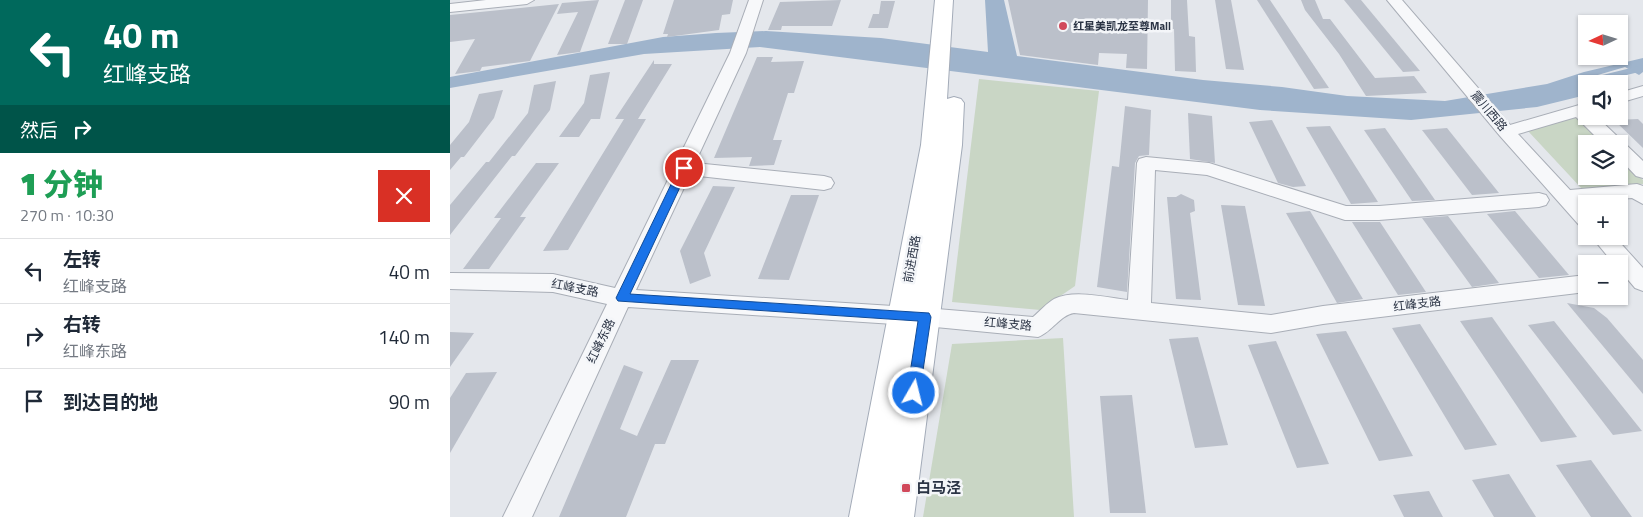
<!DOCTYPE html>
<html lang="zh">
<meta charset="utf-8">
<style>
:root{--surface:#fff;--page:#f6f6f7;--text:#1f2937;--muted:#747a83;--line:#e0e1e3}
body{margin:0;font-family:"Titillium Web","Noto Sans SC",sans-serif;background:var(--page);color:var(--text);height:100vh;display:flex;flex-direction:column;font-size:19px;white-space:nowrap}
*{box-sizing:border-box;margin:0}
p{font-size:16px;color:var(--muted)}
.icon{flex:none;width:28px;height:28px;fill:none;stroke:currentColor;stroke-width:2;stroke-linecap:round;stroke-linejoin:round}
.map{position:relative;flex:1;overflow:hidden}
.drawer{display:flex;flex-direction:column;background:var(--surface);width:450px}
.drawer>*{flex:none}
.top-card{background:#00695c;color:#fff;overflow:hidden}
.needle{width:32px;rotate:266deg}
.buttons{position:absolute;left:1128px;top:15px;display:grid;gap:10px}
.buttons a{display:grid;place-items:center;width:50px;height:50px;border-radius:0px;background:var(--surface);box-shadow:0 1px 4px #0004;font-size:25px}
.pin{position:absolute;display:grid;place-items:center;width:42px;height:42px;color:#fff;margin:-21px;border:2px solid #fff;border-radius:50%;box-shadow:0 1px 5px #0007}
.me{position:absolute;width:55px;margin:-28px;rotate:8deg;stroke-linejoin:round;filter:drop-shadow(0 0 4px #0008)}
.turn{display:flex;align-items:center;gap:18px;height:105px;padding:0 20px;font-size:22px}
.turn .icon{width:65px;height:65px;stroke-width:2.5}
.turn b{display:block;font-size:35px;line-height:42px}
.then{display:flex;align-items:center;height:48px;padding:0 20px;background:#0003;gap:10px;font-size:19px}
.round{display:grid;place-items:center;flex:none;width:52px;height:52px;border-radius:0px;background:var(--page)}
.headline{display:flex;align-items:center;justify-content:space-between;height:85px;padding:0 20px}
h1{font-size:30px;font-weight:800;line-height:38px;color:#1e9e55}
ul{padding:0;list-style:none}
li{display:flex;align-items:center;gap:15px;height:65px;padding:0 20px;border-top:1px solid var(--line)}
li div{flex:1}
li b{display:block;font-size:19px}
li em{font-style:normal}
main{display:flex;flex:1;min-height:0}
.map>svg:first-child{display:block}
</style>
<main>
<section class="drawer">
<div class="top-card">
<div class="turn"><svg class="icon" aria-label="left" viewBox="0 0 24 24"><path d="M17 20v-9H6M10 6l-5 5 5 5"/></svg><div><b>40 m</b>红峰支路</div></div>
<div class="then">然后<svg class="icon" aria-label="right" viewBox="0 0 24 24"><path d="M7 20v-9h11M14 6l5 5-5 5"/></svg></div>
</div>
<div class="headline"><div><h1>1 分钟</h1><p>270 m · 10:30</p></div><a class="round" style="background:#d93025;color:#fff"><svg class="icon" aria-label="close" viewBox="0 0 24 24"><path d="M6 6l12 12M18 6L6 18"/></svg></a></div>
<ul>
<li><svg class="icon" aria-label="left" viewBox="0 0 24 24"><path d="M17 20v-9H6M10 6l-5 5 5 5"/></svg><div><b>左转</b><p>红峰支路</p></div><em>40 m</em></li>
<li><svg class="icon" aria-label="right" viewBox="0 0 24 24"><path d="M7 20v-9h11M14 6l5 5-5 5"/></svg><div><b>右转</b><p>红峰东路</p></div><em>140 m</em></li>
<li><svg class="icon" aria-label="arrive" viewBox="0 0 24 24"><path d="M6 21V4h12l-3 4 3 4H6"/></svg><div><b>到达目的地</b></div><em>90 m</em></li>
</ul>
</section>
<div class="map">
<svg width="1193" height="517" viewBox="0 0 1193 517">
<rect width="100%" height="100%" fill="#e4e7ec"/>
<g fill="#c9d6c5">
<polygon points="529,79 649,91 625,286 590,310 502,302"/>
<polygon points="1126,115 1158,144 1136,144 1136,176 1169,176 1169,155 1193,180 1193,184 1133,190 1078,131"/>
<polygon points="613,338 624,517 473,517 502,344"/>
</g>
<polygon fill="#9fb4cc" points="535,0 554,0 567,56 753,80 832,87 897,96 995,101 1097,84 1134,72 1193,58 1193,72 1189,75 1175,67 1141,77 1149,84 1136,84 1136,95 1087,107 961,120 810,110 310,47 194,54 0,88 0,77 213,37 266,33 316,31 431,38 538,52"/>
<g fill="none" stroke-linecap="round" stroke-linejoin="round">
<polygon fill="#9fb4cc" fill-rule="evenodd" points="1193,65 1193,71 1124,88 1118,85 1120,83"/>
</g>
<g fill="#bbc0ca">
<polygon points="149,0 130,52 107,55 128,12 107,14 112,3"/>
<polygon points="175,0 193,0 177,44 158,44"/>
<polygon points="224,0 283,0 280,14 272,15 269,30 217,37 218,34 213,34"/>
<polygon points="391,0 382,26 332,26 331,30 318,30 330,2"/>
<polygon points="558,0 698,0 697,69 676,68 677,54 649,53 648,65 570,55"/>
<polygon points="721,0 737,0 739,36 745,37 746,72 725,71 724,29 721,29"/>
<polygon points="765,0 781,0 794,70 776,69"/>
<polygon points="807,0 820,0 879,88 864,89"/>
<polygon points="851,0 865,0 873,19 880,19 925,78 964,76 977,93 916,96 889,54 855,10"/>
<polygon points="894,0 911,0 970,71 953,72"/>
<polygon points="431,1 445,1 438,28 418,28 423,14 429,14"/>
<polygon points="109,4 80,61 32,67 30,71 5,74 25,39 0,42 0,15"/>
<polygon points="307,57 323,57 321,62 354,61 344,93 338,93 323,140 332,140 324,165 299,166 302,157 264,158"/>
<polygon points="204,60 204,64 222,64 188,119 196,119 118,250 93,251 174,119 165,119"/>
<polygon points="160,72 150,119 141,119 129,137 109,137 134,103 140,75"/>
<polygon points="106,81 100,110 65,156 62,156 0,235 0,205 36,162 39,162 78,113 84,85"/>
<polygon points="53,90 44,118 14,157 11,157 0,170 0,145 19,122 29,94"/>
<polygon points="675,106 701,110 699,155 689,156 685,163 677,292 647,287 662,166 669,167"/>
<polygon points="738,113 762,116 765,163 740,159"/>
<polygon points="1188,119 1193,124 1193,148 1164,120"/>
<polygon points="822,120 856,186 843,187 828,183 799,122"/>
<polygon points="880,126 928,202 901,204 856,127"/>
<polygon points="935,128 985,200 962,201 914,130"/>
<polygon points="997,128 1049,193 1022,195 972,130"/>
<polygon points="86,163 109,163 70,217 76,217 39,269 13,269 51,218 44,218"/>
<polygon points="263,186 285,187 254,253 261,276 240,284 230,251"/>
<polygon points="731,194 744,200 745,211 740,213 751,300 726,299 717,197 726,197"/>
<polygon points="341,195 369,195 339,280 308,279"/>
<polygon points="771,205 795,206 815,306 788,305"/>
<polygon points="860,211 913,299 887,303 836,213"/>
<polygon points="1065,211 1119,275 1089,278 1037,214"/>
<polygon points="998,216 1049,283 1022,287 972,218"/>
<polygon points="902,222 930,222 976,292 948,295"/>
<polygon points="1117,303 1144,308 1157,318 1193,360 1193,394"/>
<polygon points="1042,317 1127,437 1091,442 1010,321"/>
<polygon points="1104,321 1192,431 1163,435 1078,325"/>
<polygon points="970,324 1047,445 1015,450 942,328"/>
<polygon points="896,331 963,456 929,461 866,334"/>
<polygon points="0,332 24,333 0,367"/>
<polygon points="748,337 778,445 745,448 719,339"/>
<polygon points="826,341 879,464 847,468 798,345"/>
<polygon points="221,360 249,360 215,444 205,444 176,517 109,517 174,365 193,372 170,429 187,436"/>
<polygon points="47,372 0,453 0,398 16,373"/>
<polygon points="682,395 696,513 660,513 650,396"/>
<polygon points="1141,460 1182,517 1141,517 1106,465"/>
<polygon points="1059,474 1086,517 1044,517 1022,480"/>
<polygon points="979,491 993,517 954,517 943,495"/>
</g>
<g fill="none" stroke-linecap="round" stroke-linejoin="round">
<g stroke="#a9aeb7" stroke-width="2">
<g id="minor">
<polygon points="36,0 84,0 77,4 0,12 0,4"/>
<path d="M299,0H313L296,53L245,163L374,176L381,178L384,183L381,188L374,190L240,175L186,290L475,308L583,317C590,311 597,303 604,299C625,289 657,298 678,300L687,163L689,159L696,157L759,163L896,206H929L1089,193L1096,195L1099,200L1096,205L1089,207L929,220H895L757,175L705,170L701,303L821,315L873,306L1136,275V292L873,324L821,333L624,313C610,315 602,332 588,337L475,326L178,307L82,517H53L157,304L103,292L0,289V273L103,274L165,288L280,53Z"/>
<polygon points="937,0 952,0 1060,125 1136,103 1136,116 1146,116 1193,161 1193,178 1186,176 1169,158 1169,144 1153,144 1126,117 1068,134 1120,190 1187,184 1193,186 1193,204 1182,198 1132,202 1136,207 1136,227 1129,225 1050,136"/>
<polygon points="1193,86 1193,96 1169,103 1169,93"/>
<polygon points="1141,236 1164,236 1193,268 1193,291 1185,288 1169,269 1169,264 1164,264"/>
</g>
</g>
<g stroke="#a3abb8" stroke-width="2">
<polygon id="major" points="485,0 503,0 497,99 504,97 511,99 514,103 512,145 464,517 399,517 471,145"/>
</g>
<use href="#minor" fill="#f7f8fa" fill-rule="evenodd"/>
<use href="#major" fill="#fff" fill-rule="evenodd"/>
</g>
<polygon fill="#1a73e8" stroke="#114b97" points="234,165 239,168 180,294 479,313 481,317 469,397 459,397 457,393 468,321 168,301 166,298 229,168"/>
<g fill="#d1495b" stroke="#f4f6f9" stroke-width="2">
<circle cx="613" cy="26" r="5"/>
<rect x="451" y="483" width="10" height="10" rx="2.5"/>
</g>
<g text-anchor="middle" stroke-width="5" stroke-linejoin="round" paint-order="stroke">
<g font-size="11" font-weight="bold" fill="#2b3445" stroke="#f4f6f9" text-anchor="start">
<text x="623" y="30">红星美凯龙至尊Mall</text>
</g>
<g font-size="12" fill="#2b3445" stroke="#f4f6f9">
<text transform="translate(1039 111) rotate(50)" y="4">震川西路</text>
<text transform="translate(462 259) rotate(-80)" y="4">前进西路</text>
<text transform="translate(125 288) rotate(11)" y="4">红峰支路</text>
<text transform="translate(967 304) rotate(-7)" y="4">红峰支路</text>
<text transform="translate(558 324) rotate(5)" y="4">红峰支路</text>
<text transform="translate(151 341) rotate(-64)" y="4">红峰东路</text>
</g>
<g font-size="15" font-weight="bold" fill="#2b3445" stroke="#f4f6f9" text-anchor="start">
<text x="466" y="493">白马泾</text>
</g>
</g>
</svg>
<div class="buttons">
<a><svg class="needle" viewBox="-14 -14 28 28"><path d="M0-13l5 13h-10z" fill="#e53935"/><path d="M0 13l5-13h-10z" fill="#747a83"/></svg></a>
<a><svg class="icon" aria-label="sound" viewBox="0 0 24 24"><path d="M4 9h4l5-4v14l-5-4H4zM17 9q2 3 0 6"/></svg></a>
<a><svg class="icon" aria-label="layers" viewBox="0 0 24 24"><path d="M12 4l9 5-9 5-9-5zM3 14l9 5 9-5"/></svg></a>
<a>+</a>
<a>−</a>
</div>
<div class="pin" style="left:234px;top:168px;background:#d93025"><svg class="icon" aria-label="arrive" viewBox="0 0 24 24"><path d="M6 21V4h12l-3 4 3 4H6"/></svg></div>
<svg class="me" style="left:464px;top:393px" viewBox="-20 -20 40 40"><circle r="17" fill="#1a73e8" stroke="#fff" stroke-width="3"/><path d="M0-11L8 9 0 5-8 9z" fill="#fff"/></svg>
</div>
</main>
